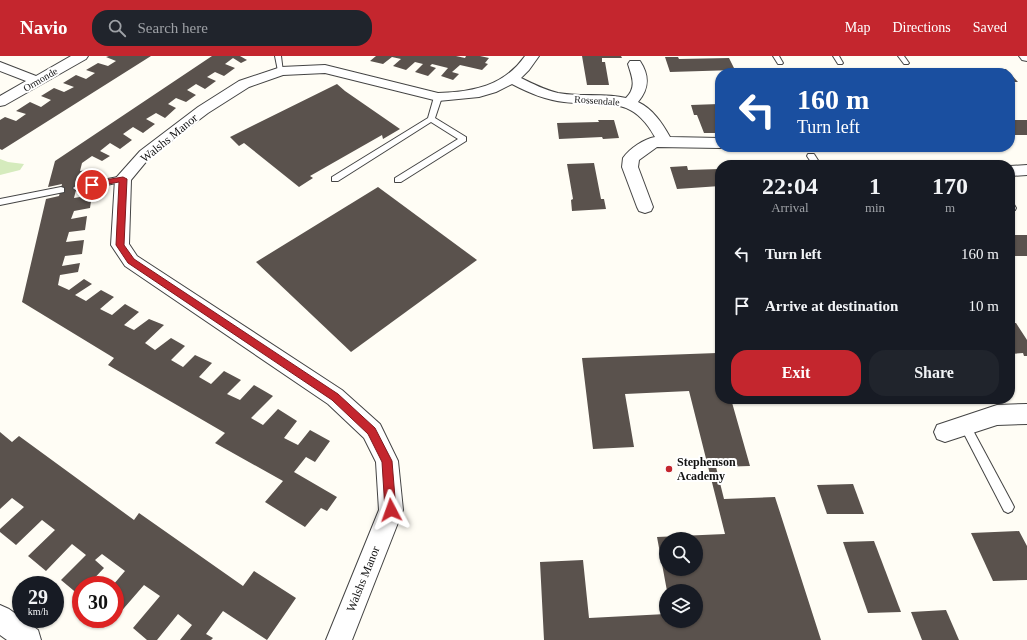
<!DOCTYPE html>
<style>
:root{--surface:#171b24;--page:#20242c;--text:#f1f3f6;--muted:#9ea1a6;--accent:#c4262e}
body{margin:0;font-family:Georgia,serif;background:var(--page);color:var(--text);height:100vh;display:flex;flex-direction:column;font-size:15px;white-space:nowrap}
*{box-sizing:border-box;margin:0}
p{font-size:13px;color:var(--muted)}
.icon{flex:none;width:22px;height:22px;fill:none;stroke:currentColor;stroke-width:2;stroke-linecap:round;stroke-linejoin:round}
.map{position:relative;flex:1;overflow:hidden}
.details{position:absolute;left:715px;top:104px;width:300px;height:244px;display:flex;flex-direction:column;background:var(--surface);border-radius:16px;box-shadow:0 1px 3px #0004}
.details>*{flex:none}
.hud{position:absolute;left:715px;top:12px;width:300px;height:84px;border-radius:16px;box-shadow:0 1px 3px #0004;background:#1a4fa0;color:#fff;overflow:hidden}
.fabs{position:absolute;left:659px;top:476px;display:grid;gap:8px}
.fabs a{display:grid;place-items:center;width:44px;height:44px;border-radius:50%;background:var(--surface);box-shadow:0 1px 3px #0004;font-size:20px}
.speed{position:absolute;left:12px;top:520px;display:flex;gap:8px;font-size:20px;font-weight:700;text-align:center}
.speed>*{display:grid;place-content:center;width:52px;height:52px;border-radius:50%;background:var(--surface);box-shadow:0 1px 3px #0004;line-height:1}
.speed small{font-size:10px;font-weight:400}
.speed .limit{border:6px solid #d22;background:#fff;color:#111}
.pin{position:absolute;display:grid;place-items:center;width:34px;height:34px;color:#fff;margin:-17px;border:2px solid #fff;border-radius:50%;box-shadow:0 1px 4px #0007}
.me{position:absolute;width:44px;margin:-22px;rotate:356deg;stroke-linejoin:round;filter:drop-shadow(0 0 3px #0008)}
.turn{display:flex;align-items:center;gap:14px;height:84px;padding:0 16px;font-size:18px}
.turn .icon{width:52px;height:52px;stroke-width:2.5}
.turn b{display:block;font-size:28px;line-height:34px}
.eta{display:flex;justify-content:space-evenly;align-items:center;height:68px;text-align:center}
.eta b{font-size:24px;font-weight:700;line-height:28px}
.cta{display:flex;gap:8px;margin-top:auto;padding:8px 16px}
.cta a{flex:1;height:46px;border-radius:16px;background:var(--accent);color:#fff;font-size:16px;font-weight:700;line-height:46px;text-align:center}
.cta a+a{background:var(--page);color:var(--text)}
ul{padding:0;list-style:none}
li{display:flex;align-items:center;gap:12px;height:52px;padding:0 16px}
li div{flex:1}
li b{display:block;font-size:15px}
li em{font-style:normal}
header{display:flex;align-items:center;gap:24px;box-sizing:border-box;height:56px;padding:0 20px;background:var(--accent);color:#fff}
header strong{font-size:19px}
nav{display:flex;gap:22px;margin-inline-start:auto;font-size:14px}
.search{width:280px;height:36px;background:var(--page);display:flex;align-items:center;gap:10px;box-sizing:border-box;padding:0 14px;border-radius:16px;color:var(--muted);font-size:15px}
.map>svg:first-child{display:block}
</style>
<header>
<strong>Navio</strong>
<div class="search"><svg class="icon" aria-label="search" viewBox="0 0 24 24"><circle cx="10" cy="10" r="6"/><path d="M15 15l6 6"/></svg>Search here</div>
<nav><a>Map</a><a>Directions</a><a>Saved</a></nav>
</header>
<div class="map">
<svg width="1027" height="584" viewBox="0 0 1027 584">
<rect width="100%" height="100%" fill="#fffdf5"/>
<polygon fill="#d5ebbd" points="0,103 8,106 24,108 20,114 0,119"/>
<g fill="#5a524d" fill-rule="evenodd">
<polygon points="109,0 151,0 2,94 0,93 0,64 5,61 16,65 26,58 16,55 30,46 41,51 51,44 41,40 54,32 64,36 74,31 63,27 76,19 86,23 95,17 86,14 98,7 108,10 116,5 106,1"/>
<polygon points="212,0 240,0 247,4 241,7 233,2 225,8 235,12 224,20 215,16 207,21 216,25 205,33 196,28 187,34 196,39 186,46 176,42 168,48 176,52 165,62 156,57 146,63 155,68 143,77 133,71 123,78 132,84 120,93 110,87 100,95 110,100 102,105 92,100 82,107 80,115 96,113 95,119 79,122 74,142 92,139 90,152 74,155 71,163 87,160 85,174 69,176 66,186 84,184 82,198 65,200 62,210 80,207 78,216 60,219 58,229 69,234 84,223 92,228 75,239 86,245 101,234 114,241 100,253 112,259 125,248 139,256 124,269 134,274 149,263 164,269 145,287 155,294 171,282 185,290 171,304 183,311 195,299 212,307 199,321 211,328 224,315 241,324 227,338 240,344 254,329 273,340 251,362 263,369 278,353 297,365 284,382 298,389 310,374 330,385 315,406 306,401 294,416 337,441 327,455 321,452 305,471 265,446 283,425 215,387 225,377 108,309 114,302 22,246 46,143 59,140 62,128 48,131 55,105"/>
<polygon points="376,0 456,0 465,2 466,0 480,0 489,2 485,7 488,8 482,14 460,9 452,16 459,18 453,24 441,20 448,12 432,8 430,10 436,12 428,20 415,16 423,8 415,6 406,14 393,10 401,3 392,1 383,8 370,5"/>
<polygon points="582,0 621,0 622,2 602,2 602,6 605,6 609,29 587,29"/>
<polygon points="665,1 678,1 679,3 729,2 735,14 670,16"/>
<polygon points="979,13 1006,13 1018,26 1010,26 1010,17 983,17"/>
<polygon points="943,14 946,17 919,17 917,15"/>
<polygon points="949,14 975,14 979,17 951,17"/>
<polygon points="337,28 345,35 400,73 383,83 382,79 310,120 313,122 299,131 244,87 239,90 230,81"/>
<polygon points="719,48 720,77 704,77 697,59 694,59 691,49"/>
<polygon points="598,64 614,64 619,82 603,83 602,81 559,83 557,67 599,66"/>
<rect x="1010" y="64" width="17" height="15"/>
<polygon points="594,107 601,143 604,143 606,153 572,155 571,144 573,143 567,108"/>
<polygon points="687,110 688,114 720,113 720,130 677,133 670,111"/>
<polygon points="378,131 477,204 351,296 256,206"/>
<rect x="1010" y="179" width="17" height="21"/>
<polygon points="1010,267 1016,267 1027,284 1027,300 1024,300 1023,297 1010,298"/>
<path d="M717,297L720,306V343H731L750,410L716,411L724,443L775,441L821,584H544L540,506L583,504L589,562L666,558V565H696V535H667L657,481L725,478L689,335L625,338L634,391L593,393L582,302ZM666,483H696V513H666Z"/>
<polygon points="0,376 12,386 19,380 134,464 139,457 243,530 254,515 296,542 267,584 223,555 206,578 213,582 211,584 180,584 192,569 178,558 157,584 147,584 133,572 160,540 144,529 118,559 115,557 115,529 113,529 125,515 102,498 95,504 104,512 88,529 81,529 81,536 79,539 61,524 86,499 72,488 46,515 28,500 55,474 42,464 16,489 0,476 0,473 24,451 12,442 0,453"/>
<polygon points="853,428 864,458 827,458 817,429"/>
<polygon points="1019,475 1027,490 1027,524 993,525 971,477"/>
<polygon points="874,485 901,556 868,557 843,486"/>
<polygon points="946,554 959,584 922,584 911,556"/>
</g>
<g fill="none" stroke-linecap="round" stroke-linejoin="round">
<g stroke="#444" stroke-width="2">
<g id="service">
<polygon points="275,0 281,0 283,16 278,15"/>
<polygon points="773,0 779,0 783,7 782,8 778,8"/>
<polygon points="833,0 839,0 843,7 842,8 838,8"/>
<polygon points="898,0 904,0 909,7 908,8 904,8"/>
<polygon points="438,39 442,41 435,62 466,81 466,85 401,126 395,126 395,122 458,83 431,66 338,125 332,125 332,121 428,62 434,41"/>
<polygon points="808,98 814,98 821,109 813,109 807,100"/>
<polygon points="123,120 126,121 126,125 77,135 73,132 77,129"/>
<polygon points="61,131 64,132 64,136 0,149 0,143"/>
<polygon points="1010,146 1013,147 1016,152 1015,154 1010,154"/>
<polygon points="965,365 969,367 1012,447 1014,451 1012,455 1008,457 1004,455 960,370 961,367"/>
</g>
</g>
<g stroke="#444" stroke-width="2">
<g id="minor">
<polygon points="71,0 88,0 86,3 5,49 0,50 0,40 26,25 0,15 0,6 36,20"/>
<path d="M525,0H539L529,14L521,22C533,28 545,34 558,37C581,41 604,37 626,42C637,31 632,21 628,8L630,5H640C650,20 649,33 638,46C653,53 662,67 670,81L720,82V91H723L720,92L657,91L639,104L638,111L653,151L651,155L645,157L639,155L637,151L622,111L623,102C630,92 644,83 655,81C631,38 606,51 564,46C546,44 529,37 512,28L496,36L479,41L438,45L325,17L283,19L249,31L208,57L150,101L131,124L129,188L137,200L342,334L380,368L398,405L403,454L352,584H326L379,454L376,406L364,382L328,348L125,210L111,189L115,123L140,95L198,51L239,25L281,11L325,9L438,37C473,36 504,30 525,0Z"/>
<polygon points="1019,0 1027,0 1027,5 1022,4"/>
<polygon points="1027,109 1027,119 1010,120 1010,110"/>
<polygon points="1027,348 1027,368 997,369 945,386 937,383 934,376 937,369 997,349"/>
<polygon points="0,549 9,553 38,574 41,584 7,584 0,579"/>
</g>
</g>
<use href="#service" fill="#fff" fill-rule="evenodd"/>
<use href="#minor" fill="#fff" fill-rule="evenodd"/>
</g>
<polygon fill="#c4262e" stroke="#7f191e" points="123,121 127,123 124,189 134,203 338,338 375,372 392,405 396,454 395,458 391,460 387,458 385,454 382,406 368,378 332,344 128,207 116,189 119,126 92,131 89,129 92,126"/>
<circle fill="#c4262e" stroke="#fff" stroke-width="1.5" cx="669" cy="413" r="4"/>
<g text-anchor="middle" stroke-width="4" stroke-linejoin="round" paint-order="stroke">
<g font-size="10" fill="#111" stroke="#fff">
<text transform="translate(40 23) rotate(-30)" y="4">Ormonde</text>
<text transform="translate(597 44) rotate(4)" y="4">Rossendale</text>
</g>
<g font-size="12" fill="#111" stroke="#fff">
<text transform="translate(169 82) rotate(-39)" y="4">Walshs Manor</text>
<text transform="translate(363 523) rotate(-68)" y="4">Walshs Manor</text>
</g>
<g font-size="12" font-weight="bold" fill="#111" stroke="#fff" text-anchor="start">
<text x="677" y="410">Stephenson<tspan x="677" dy="14">Academy</tspan></text>
</g>
</g>
</svg>
<div class="fabs">
<a><svg class="icon" aria-label="search" viewBox="0 0 24 24"><circle cx="10" cy="10" r="6"/><path d="M15 15l6 6"/></svg></a>
<a><svg class="icon" aria-label="layers" viewBox="0 0 24 24"><path d="M12 4l9 5-9 5-9-5zM3 14l9 5 9-5"/></svg></a>
</div>
<div class="speed"><div>29<small>km/h</small></div><div class="limit">30</div></div>
<div class="pin" style="left:92px;top:129px;background:#d93025"><svg class="icon" aria-label="arrive" viewBox="0 0 24 24"><path d="M6 21V4h12l-3 4 3 4H6"/></svg></div>
<svg class="me" style="left:391px;top:454px" viewBox="-20 -20 40 40"><path d="M0-17L14 15 0 8-14 15z" fill="#c4262e" stroke="#fff" stroke-width="4"/></svg>
<div class="hud">
<div class="turn"><svg class="icon" aria-label="left" viewBox="0 0 24 24"><path d="M17 20v-9H6M10 6l-5 5 5 5"/></svg><div><b>160 m</b>Turn left</div></div>
</div>
<section class="details">
<div class="eta">
<div><b>22:04</b><p>Arrival</p></div>
<div><b>1</b><p>min</p></div>
<div><b>170</b><p>m</p></div>
</div>
<ul>
<li><svg class="icon" aria-label="left" viewBox="0 0 24 24"><path d="M17 20v-9H6M10 6l-5 5 5 5"/></svg><div><b>Turn left</b></div><em>160 m</em></li>
<li><svg class="icon" aria-label="arrive" viewBox="0 0 24 24"><path d="M6 21V4h12l-3 4 3 4H6"/></svg><div><b>Arrive at destination</b></div><em>10 m</em></li>
</ul>
<div class="cta"><a>Exit</a><a>Share</a></div>
</section>
</div>
